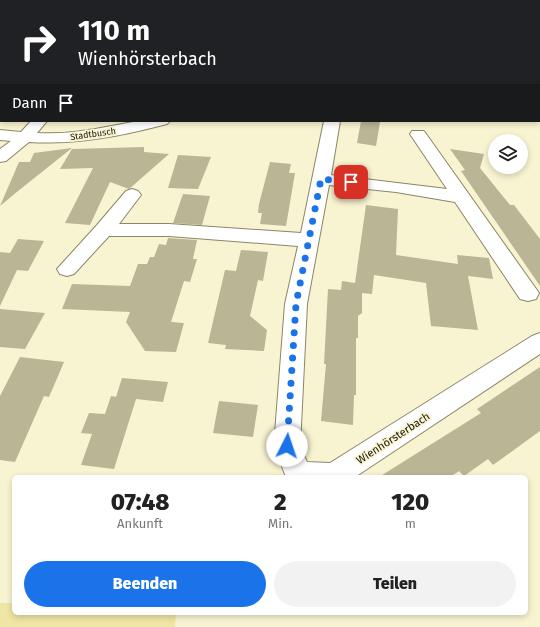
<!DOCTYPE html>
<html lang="de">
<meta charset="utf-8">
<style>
:root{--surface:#fff;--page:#f2f2f2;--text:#222;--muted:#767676;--accent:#1a73e8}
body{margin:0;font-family:"Fira Sans",sans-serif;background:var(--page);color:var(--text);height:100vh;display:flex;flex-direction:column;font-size:15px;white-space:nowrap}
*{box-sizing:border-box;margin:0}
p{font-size:13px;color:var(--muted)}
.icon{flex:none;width:22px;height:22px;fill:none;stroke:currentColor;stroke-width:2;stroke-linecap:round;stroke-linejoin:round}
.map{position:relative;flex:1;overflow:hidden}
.drawer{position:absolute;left:12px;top:475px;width:516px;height:140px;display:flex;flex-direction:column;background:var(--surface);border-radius:6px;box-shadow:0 2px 6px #0003}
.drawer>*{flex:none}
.top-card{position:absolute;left:0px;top:0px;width:540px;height:122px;box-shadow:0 2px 6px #0003;background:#202124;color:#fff;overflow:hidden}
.tools{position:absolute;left:488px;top:134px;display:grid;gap:8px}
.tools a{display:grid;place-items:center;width:40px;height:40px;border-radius:50%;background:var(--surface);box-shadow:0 2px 6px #0003;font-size:20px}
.pin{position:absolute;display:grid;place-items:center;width:34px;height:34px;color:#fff;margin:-17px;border-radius:8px;box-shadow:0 2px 6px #0006}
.me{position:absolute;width:44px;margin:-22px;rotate:4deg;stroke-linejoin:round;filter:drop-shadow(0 0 3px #0008)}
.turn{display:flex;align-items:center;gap:14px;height:84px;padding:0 12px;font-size:18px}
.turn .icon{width:52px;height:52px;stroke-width:2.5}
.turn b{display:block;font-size:28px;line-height:34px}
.then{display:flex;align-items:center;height:38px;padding:0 12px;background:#0003;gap:8px;font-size:15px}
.eta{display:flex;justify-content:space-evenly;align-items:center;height:68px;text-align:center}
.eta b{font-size:24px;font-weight:800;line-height:28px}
.cta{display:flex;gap:8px;margin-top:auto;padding:8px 12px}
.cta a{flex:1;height:46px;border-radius:24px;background:var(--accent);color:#fff;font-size:16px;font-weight:800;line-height:46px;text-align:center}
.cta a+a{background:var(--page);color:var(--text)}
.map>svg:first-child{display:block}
</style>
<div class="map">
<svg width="540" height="627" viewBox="0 0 540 627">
<rect width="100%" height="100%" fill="#f8f3d1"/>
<polygon fill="#efe5a4" points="0,603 14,603 14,613 176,613 175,627 0,627"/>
<g fill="#bab595">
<polygon points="361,121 380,122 376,146 357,143"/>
<polygon points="144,147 144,152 169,154 129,189 110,182 90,225 65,223 93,168 60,169 72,149"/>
<polygon points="72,148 18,191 0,206 19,162 30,162 34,153"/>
<polygon points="450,149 484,154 480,168 510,205 514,205 540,239 540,286 461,171 465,170"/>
<polygon points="178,155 211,157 198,189 168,188"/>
<polygon points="270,162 291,164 289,173 295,173 286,226 260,224 262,213 258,213 259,204"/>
<polygon points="183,194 210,196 202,225 173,223"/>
<polygon points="366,205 398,209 396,255 458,264 457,255 489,258 493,279 468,276 478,330 431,326 426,283 374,275 372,294 362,293 362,313 358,316 358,338 356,338 356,395 354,395 353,425 321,421 326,364 324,364 328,289 341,290 342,281 355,283"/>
<polygon points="168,238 197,240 193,259 197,259 190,282 184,281 171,322 184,323 176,352 145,351 126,322 130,312 62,309 72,284 130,286 138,264 147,264 150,257 154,257 159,244 166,245"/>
<polygon points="18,239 44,241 28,271 17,270 0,306 0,252 10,253"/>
<polygon points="241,250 268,252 263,281 258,280 250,316 267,330 264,351 225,349 226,345 208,343 225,270 236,271"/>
<polygon points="0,309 45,313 25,349 0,347"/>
<polygon points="20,357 64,362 49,397 44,396 15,462 0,460 0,396"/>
<polygon points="540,367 540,431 493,465 488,459 464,476 459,471 450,477 379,477 481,413 477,409"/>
<polygon points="122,378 168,382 163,402 136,399 114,469 81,465 92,434 81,433 89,413 105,414 111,396 116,397"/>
<polygon points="219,401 258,405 253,437 213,433"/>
</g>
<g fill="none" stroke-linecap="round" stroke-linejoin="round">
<g stroke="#8b8667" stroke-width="2">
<g id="street">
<polygon points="80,0 93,0 79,1"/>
<polygon points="248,0 267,0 268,1 249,1"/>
<rect x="285" y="0" width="12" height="1"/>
<polygon points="325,0 341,0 324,1"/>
<polygon points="520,0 532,0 519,1"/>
<polygon points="0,38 1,38 0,47"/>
<rect x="539" y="64" width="1" height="8"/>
<path d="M31,121H47L37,133C73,135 104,127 139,121C149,120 160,121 170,121L167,124C121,136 77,145 29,142L6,161L0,162V149L11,141L0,140V130L21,132Z"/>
<polygon points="324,121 340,121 331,175 447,189 410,134 412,131 424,131 539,293 536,299 528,301 520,299 455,202 396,192 329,185 307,304 300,446 307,462 330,463 532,336 540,333 540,354 355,477 286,477 274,446 285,304 298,246 169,236 109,236 74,274 67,276 60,274 57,269 97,225 126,191 132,189 138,191 141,195 119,224 169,224 301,233"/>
</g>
</g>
<use href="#street" fill="#fff" fill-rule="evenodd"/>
</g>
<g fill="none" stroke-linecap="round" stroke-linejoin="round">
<polyline stroke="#1a73e8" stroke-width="7" stroke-dasharray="0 12.6" points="287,446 296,304 321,179 351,182"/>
</g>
<g text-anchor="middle" stroke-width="3.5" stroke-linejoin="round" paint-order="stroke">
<g font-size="9" fill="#19170b" stroke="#f8f3d1">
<text transform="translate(93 134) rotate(-8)" y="3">Stadtbusch</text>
</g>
<g font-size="11" fill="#19170b" stroke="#f8f3d1">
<text transform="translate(393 438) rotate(-33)" y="4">Wienhörsterbach</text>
</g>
</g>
</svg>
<div class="tools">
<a><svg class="icon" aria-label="layers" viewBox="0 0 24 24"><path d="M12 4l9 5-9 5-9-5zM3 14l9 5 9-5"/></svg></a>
</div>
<div class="pin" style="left:351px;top:182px;background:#d93025"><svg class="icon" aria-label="arrive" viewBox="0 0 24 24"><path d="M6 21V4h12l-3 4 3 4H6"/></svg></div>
<svg class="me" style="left:287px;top:446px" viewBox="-20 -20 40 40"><circle r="19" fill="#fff"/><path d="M0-13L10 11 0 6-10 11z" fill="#1a73e8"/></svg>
<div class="top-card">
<div class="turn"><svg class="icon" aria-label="right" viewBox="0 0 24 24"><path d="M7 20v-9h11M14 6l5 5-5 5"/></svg><div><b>110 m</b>Wienhörsterbach</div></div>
<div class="then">Dann<svg class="icon" aria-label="arrive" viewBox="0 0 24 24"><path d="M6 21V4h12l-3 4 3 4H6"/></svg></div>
</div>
<section class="drawer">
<div class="eta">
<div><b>07:48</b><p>Ankunft</p></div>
<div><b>2</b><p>Min.</p></div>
<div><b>120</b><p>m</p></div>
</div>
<div class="cta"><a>Beenden</a><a>Teilen</a></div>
</section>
</div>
